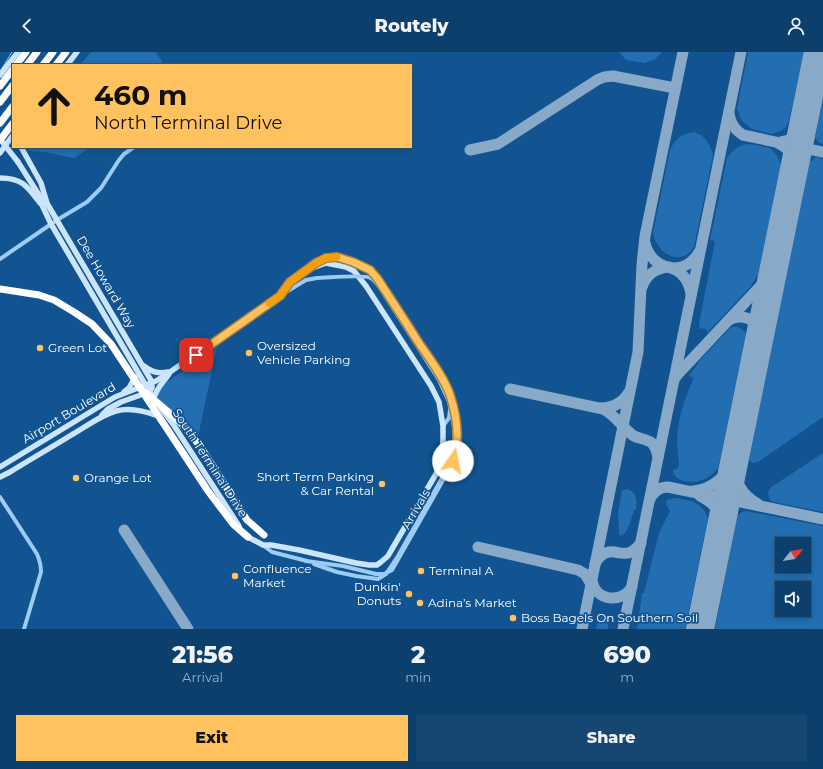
<!DOCTYPE html>
<meta charset="utf-8">
<style>
:root{--surface:#0d3f6d;--page:#164672;--text:#f1f3f6;--muted:#9aafc2;--line:#2d5880;--accent:#ffc25e}
body{margin:0;font-family:Montserrat,sans-serif;background:var(--page);color:var(--text);height:100vh;display:flex;flex-direction:column;font-size:15px;white-space:nowrap}
*{box-sizing:border-box;margin:0}
p{font-size:13px;color:var(--muted)}
.icon{flex:none;width:22px;height:22px;fill:none;stroke:currentColor;stroke-width:2;stroke-linecap:round;stroke-linejoin:round}
.map{position:relative;height:577px;overflow:hidden}
.sheet{display:flex;flex-direction:column;background:var(--surface);flex:1}
.sheet>*{flex:none}
.banner{position:absolute;left:12px;top:12px;width:400px;height:84px;border-radius:0px;box-shadow:0 2px 6px #0003,0 0 0 1px var(--line);background:#ffc25e;color:#111;overflow:hidden}
.needle{width:26px;rotate:60deg}
.tools{position:absolute;left:775px;top:485px;display:grid;gap:8px}
.tools a{display:grid;place-items:center;width:36px;height:36px;border-radius:0px;background:var(--surface);box-shadow:0 2px 6px #0003,0 0 0 1px var(--line);font-size:20px}
.pin{position:absolute;display:grid;place-items:center;width:34px;height:34px;color:#fff;margin:-17px;border-radius:8px;box-shadow:0 2px 6px #0006}
.me{position:absolute;width:44px;margin:-22px;rotate:12deg;stroke-linejoin:round;filter:drop-shadow(0 0 3px #0008)}
.turn{display:flex;align-items:center;gap:14px;height:84px;padding:0 16px;font-size:18px}
.turn .icon{width:52px;height:52px;stroke-width:2.5}
.turn b{display:block;font-size:28px;line-height:34px}
.eta{display:flex;justify-content:space-evenly;align-items:center;height:68px;text-align:center}
.eta b{font-size:24px;font-weight:800;line-height:28px}
.cta{display:flex;gap:8px;margin-top:auto;padding:8px 16px}
.cta a{flex:1;height:46px;border-radius:0px;background:var(--accent);color:#111;font-size:16px;font-weight:800;line-height:46px;text-align:center}
.cta a+a{background:var(--page);color:var(--text)}
header{display:flex;justify-content:space-between;align-items:center;height:52px;padding:0 16px;background:var(--surface);font-size:18px;font-weight:800}
.map>svg:first-child{display:block}
</style>
<header><svg class="icon" aria-label="back" viewBox="0 0 24 24"><path d="M15 5l-7 7 7 7"/></svg>Routely<svg class="icon" aria-label="person" viewBox="0 0 24 24"><circle cx="12" cy="8" r="4"/><path d="M4 21q1-7 8-7t8 7"/></svg></header>
<div class="map">
<svg width="823" height="577" viewBox="0 0 823 577">
<rect width="100%" height="100%" fill="#115491"/>
<g fill="#226eb0" fill-rule="evenodd">
<polygon points="91,0 156,0 164,13 80,13"/>
<polygon points="619,0 662,0 654,8 644,11 626,8"/>
<polygon points="748,0 804,0 789,69 786,75 781,79 772,82 752,77 743,70 740,65 737,56"/>
<polygon points="823,47 823,92 819,91 815,86"/>
<path d="M694,80C705,83 710,92 713,103L694,195C692,197 690,200 688,202C672,212 656,197 653,181L670,98C675,87 681,82 694,80Z"/>
<path d="M749,92L770,96L776,102L781,112L758,224H757L750,235L708,280L704,276L701,277H700L699,272L715,189L710,188L727,106C733,98 738,93 749,92Z"/>
<polygon points="28,95 91,95 74,106 45,100 30,99"/>
<polygon points="816,105 823,107 823,365 758,410 753,411 751,410 749,407 810,109 812,109"/>
<path d="M731,275C738,275 742,275 746,282L718,417H717C713,422 708,426 702,428C693,432 673,430 673,418L678,416L679,413C678,401 676,389 678,378C680,359 686,343 694,326L689,324L701,307Z"/>
<polygon points="217,295 196,394 178,374 158,347 159,336 167,330"/>
<polygon points="823,401 823,460 774,450 770,448 768,441 770,436"/>
<path d="M627,437C637,440 637,448 636,458H634C632,465 628,481 621,484L619,482V479L618,461L622,438Z"/>
<path d="M674,446C690,448 703,450 708,467L685,577H637L642,541H644L659,481L670,459L666,452L667,448Z"/>
<path d="M746,459L823,474V577H715L737,464L742,460ZM782,492H804V514H782ZM782,536H804V558H782Z"/>
<polygon points="603,562 606,562 608,565 608,577 596,577 597,573"/>
</g>
<g fill="none" stroke-linecap="round" stroke-linejoin="round">
<polyline stroke="#8dc7f6" stroke-width="1" points="1,18 12,0"/>
<g stroke="#88aac8" stroke-width="11">
<path d="M729,61C730,71 735,78 743,83L823,100"/>
<path d="M781,90C796,87 798,84 804,71"/>
<path d="M778,91C793,99 793,105 794,120"/>
<polyline points="470,98 498,92 597,28 604,25 613,24 675,36"/>
<path d="M645,191C651,218 685,226 699,200"/>
<path d="M671,216C683,220 689,229 691,242"/>
<path d="M642,235C646,223 656,216 669,215"/>
<path d="M729,268C740,262 755,265 758,279C759,284 758,290 758,295"/>
<polyline points="675,326 678,322 694,305 769,225 771,222 774,213"/>
<path d="M510,337L603,357C616,363 623,377 634,384C640,387 647,387 652,391C656,395 657,400 658,405"/>
<path d="M600,356C613,356 623,351 629,340"/>
<path d="M735,408C734,428 740,442 758,452"/>
<path d="M693,439C714,437 726,424 735,406"/>
<path d="M700,444C711,450 719,456 722,468"/>
<path d="M650,447C654,439 660,435 668,435L823,467"/>
<polyline points="124,478 188,577"/>
<polyline points="478,495 578,518 585,522 593,535"/>
<path d="M595,512C599,503 606,499 615,500C620,501 624,502 628,501C633,500 637,496 641,491"/>
<path d="M592,529C596,549 621,552 632,535"/>
<polyline points="582,577 638,300 642,213 645,184 683,0"/>
<polyline points="623,577 741,0"/>
</g>
<polyline stroke="#88aac8" stroke-width="28" points="700,577 818,0"/>
<g stroke="#9ccbf3" stroke-width="4">
<polyline points="0,207 57,168 87,150 101,136 119,108 124,102 134,95"/>
<polyline points="281,243 306,228 317,226"/>
<polyline points="443,374 449,366 450,358"/>
<path d="M0,445L37,502C40,509 41,514 41,520L24,577"/>
<polyline points="264,494 272,500 307,509"/>
<path d="M306,509L343,514L376,522H384L392,518L450,416C459,392 458,367 450,343C444,326 429,306 419,290C405,269 391,247 377,226C375,224 373,221 371,219C363,212 337,203 326,206C321,207 315,212 310,215"/>
<polyline points="314,512 337,520 356,524 378,527 386,522"/>
</g>
<g stroke="#cbe5fc" stroke-width="5.5">
<polyline points="67,13 77,0"/>
<polyline points="0,23 18,0"/>
<polyline points="21,95 41,131 47,151"/>
<polyline points="0,101 13,83"/>
<polyline points="18,110 39,143 48,153 152,330"/>
<path d="M0,126C22,126 27,134 40,151"/>
<polyline points="39,143 42,153 51,172 152,344"/>
<path d="M144,314C152,320 158,322 168,320"/>
<polyline points="124,340 129,336 135,325"/>
<path d="M154,347C156,336 163,331 169,322"/>
<polyline points="161,356 173,372 239,474"/>
<polyline points="102,363 108,357 121,350 149,340 152,336 152,330"/>
<polyline points="0,415 115,345 156,329 170,320 280,244 290,230 307,218 326,211 346,215 354,219 366,234 431,334 439,350 443,374 443,389 441,405 436,422 392,497 388,504 381,510 377,513 369,513 356,511 299,498 271,493 263,493 248,485 245,482"/>
<path d="M0,425L10,420C31,407 52,395 73,382C87,374 101,363 116,359C130,355 145,359 158,364"/>
</g>
<g stroke="#fff" stroke-width="7">
<polyline points="16,13 26,0"/>
<polyline points="27,13 37,0"/>
<polyline points="43,13 53,0"/>
<polyline points="56,13 66,0"/>
<polyline points="0,34 13,17"/>
<polyline points="0,50 13,33"/>
<polyline points="0,71 13,54"/>
<polyline points="200,394 247,468 264,483"/>
<polyline points="185,404 208,439 233,472 248,485"/>
</g>
<path stroke="#9ccbf3" stroke-width="4" d="M317,226C327,226 363,222 371,226C374,228 378,233 380,236L439,328L449,350L454,374V389L452,402L446,419L398,504L386,522"/>
<polyline stroke="#cbe5fc" stroke-width="5.5" points="0,87 18,110"/>
<g stroke="#fff" stroke-width="7">
<polyline points="0,88 13,71"/>
<polyline points="0,237 20,240 39,243 54,248 74,260 92,272 111,292 185,404"/>
<polyline points="146,341 181,371 200,394"/>
</g>
</g>
<g fill="none" stroke-linecap="round" stroke-linejoin="round">
<g stroke="#a67e3d" stroke-width="10">
<path id="route" d="M196,303L280,244L290,230L316,211L326,206L337,205L353,210L370,218L377,226C390,246 404,267 417,288C428,305 443,323 450,343C457,364 460,388 453,409"/>
</g>
<use href="#route" stroke="#ffc25e" stroke-width="7"/>
<polyline stroke="#f59e0b" stroke-width="7" points="269,251 280,244 290,230 316,211 326,206 337,205"/>
</g>
<g fill="#ffc25e" stroke="#115491" stroke-width="1.5">
<circle cx="40" cy="296" r="4"/>
<circle cx="249" cy="301" r="4"/>
<circle cx="76" cy="426" r="4"/>
<circle cx="382" cy="432" r="4"/>
<circle cx="421" cy="519" r="4"/>
<circle cx="235" cy="524" r="4"/>
<circle cx="409" cy="542" r="4"/>
<circle cx="420" cy="551" r="4"/>
<circle cx="513" cy="566" r="4"/>
</g>
<g text-anchor="middle" stroke-width="3.5" stroke-linejoin="round" paint-order="stroke">
<g font-size="12" fill="#fff" stroke="#115491">
<text transform="translate(106 230) rotate(60)" y="4">Dee Howard Way</text>
<text transform="translate(69 361) rotate(-31)" y="4">Airport Boulevard</text>
<text transform="translate(210 411) rotate(57)" y="4">South Terminal Drive</text>
<text transform="translate(416 457) rotate(-60)" y="4">Arrivals</text>
</g>
<g font-size="12" fill="#fff" stroke="#115491" text-anchor="start">
<text x="257" y="298">Oversized<tspan x="257" dy="14">Vehicle Parking</tspan></text>
<text x="48" y="300">Green Lot</text>
<text x="374" y="429" text-anchor="end">Short Term Parking<tspan x="374" dy="14">&amp; Car Rental</tspan></text>
<text x="84" y="430">Orange Lot</text>
<text x="243" y="521">Confluence<tspan x="243" dy="14">Market</tspan></text>
<text x="429" y="523">Terminal A</text>
<text x="401" y="539" text-anchor="end">Dunkin'<tspan x="401" dy="14">Donuts</tspan></text>
<text x="428" y="555">Adina’s Market</text>
<text x="521" y="570">Boss Bagels On Southern Soil</text>
</g>
</g>
</svg>
<div class="tools">
<a><svg class="needle" viewBox="-14 -14 28 28"><path d="M0-13l5 13h-10z" fill="#e53935"/><path d="M0 13l5-13h-10z" fill="#9aafc2"/></svg></a>
<a><svg class="icon" aria-label="sound" viewBox="0 0 24 24"><path d="M4 9h4l5-4v14l-5-4H4zM17 9q2 3 0 6"/></svg></a>
</div>
<div class="pin" style="left:196px;top:303px;background:#d93025"><svg class="icon" aria-label="arrive" viewBox="0 0 24 24"><path d="M6 21V4h12l-3 4 3 4H6"/></svg></div>
<svg class="me" style="left:453px;top:409px" viewBox="-20 -20 40 40"><circle r="19" fill="#fff"/><path d="M0-13L10 11 0 6-10 11z" fill="#ffc25e"/></svg>
<div class="banner">
<div class="turn"><svg class="icon" aria-label="ahead" viewBox="0 0 24 24"><path d="M12 20V5M6 11l6-6 6 6"/></svg><div><b>460 m</b>North Terminal Drive</div></div>
</div>
</div>
<section class="sheet">
<div class="eta">
<div><b>21:56</b><p>Arrival</p></div>
<div><b>2</b><p>min</p></div>
<div><b>690</b><p>m</p></div>
</div>
<div class="cta"><a>Exit</a><a>Share</a></div>
</section>
